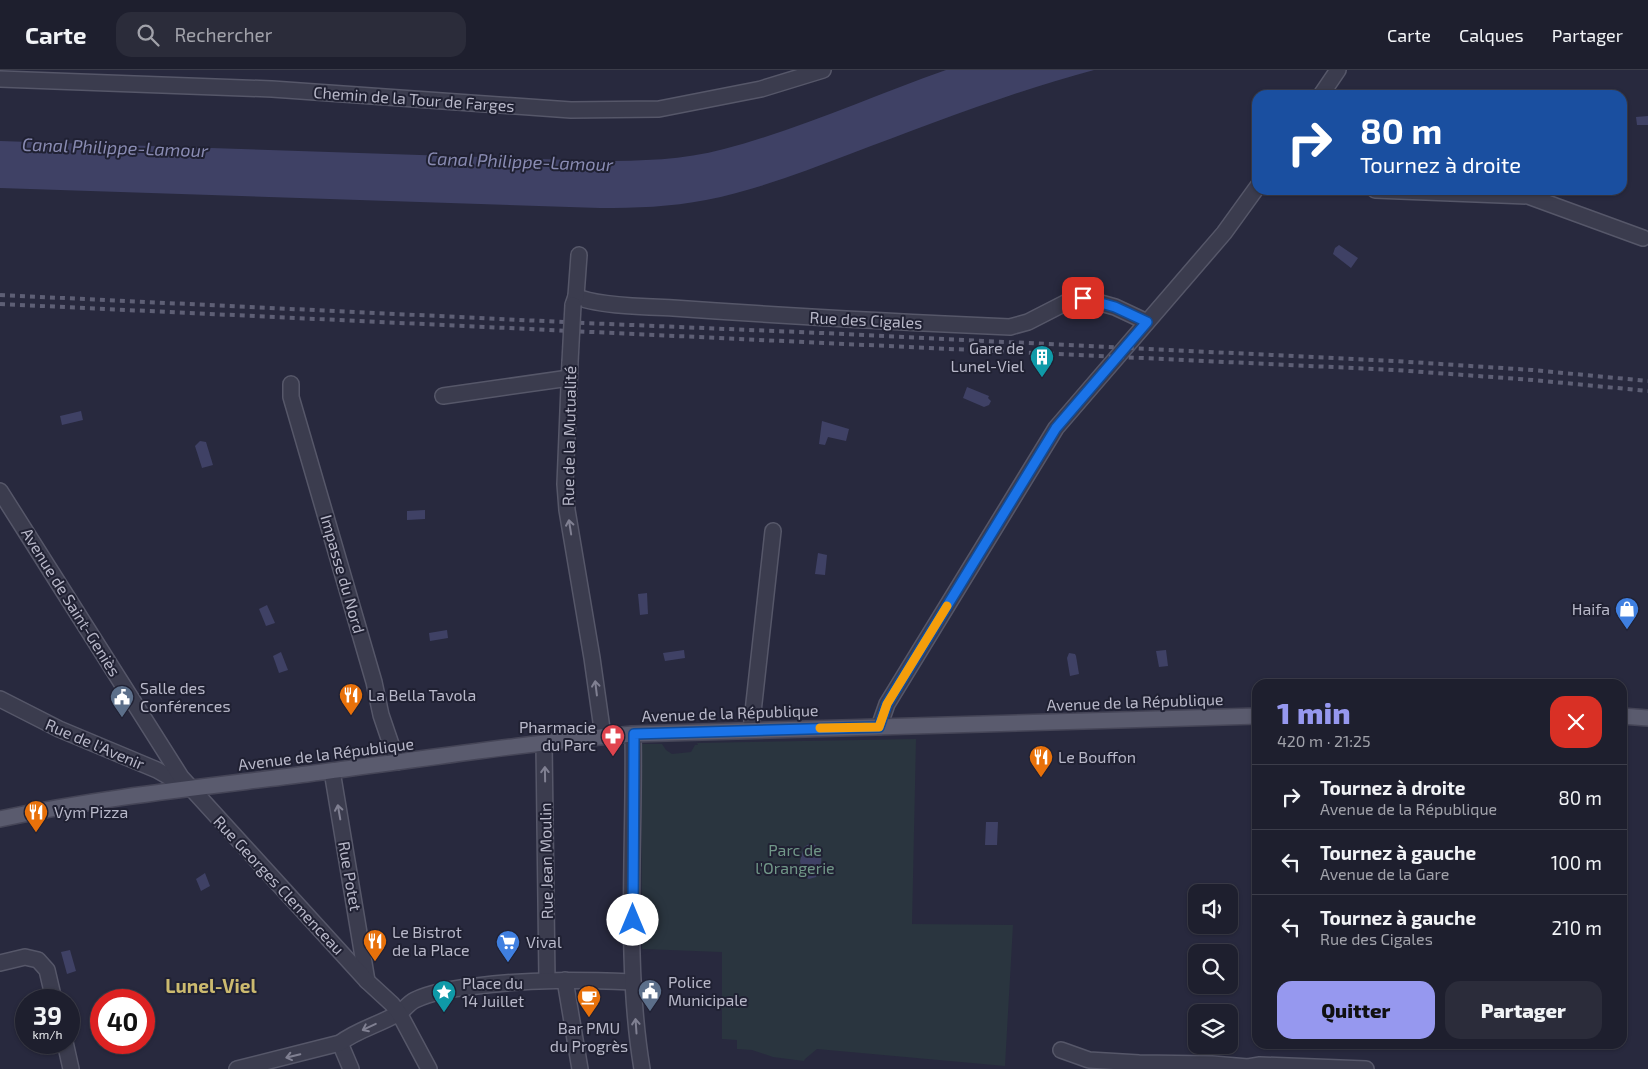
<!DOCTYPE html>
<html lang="fr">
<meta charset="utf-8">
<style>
:root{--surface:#1e1f2e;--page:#2b2c3a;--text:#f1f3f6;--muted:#a1a2aa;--line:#3c3d4a;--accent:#9698ef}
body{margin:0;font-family:"Exo 2",sans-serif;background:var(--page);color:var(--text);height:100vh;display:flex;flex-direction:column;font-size:19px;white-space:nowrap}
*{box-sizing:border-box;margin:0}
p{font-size:16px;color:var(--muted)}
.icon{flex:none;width:28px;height:28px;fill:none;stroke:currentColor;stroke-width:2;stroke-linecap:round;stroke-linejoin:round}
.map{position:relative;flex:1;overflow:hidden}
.side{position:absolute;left:1252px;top:609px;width:375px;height:370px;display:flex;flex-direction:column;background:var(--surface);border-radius:15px;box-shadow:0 1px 4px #0004,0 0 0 1px var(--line)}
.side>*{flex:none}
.top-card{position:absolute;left:1252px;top:20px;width:375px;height:105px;border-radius:15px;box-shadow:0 1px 4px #0004,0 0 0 1px var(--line);background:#1a4fa0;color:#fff;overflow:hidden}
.fabs{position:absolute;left:1188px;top:814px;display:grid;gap:10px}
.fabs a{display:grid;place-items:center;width:50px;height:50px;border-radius:10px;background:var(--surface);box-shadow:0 1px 4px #0004,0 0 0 1px var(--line);font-size:25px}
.speed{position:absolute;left:15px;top:919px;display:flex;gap:10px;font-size:25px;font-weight:700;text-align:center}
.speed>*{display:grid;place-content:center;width:65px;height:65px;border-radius:50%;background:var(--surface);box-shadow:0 1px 4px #0004,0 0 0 1px var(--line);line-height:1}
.speed small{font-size:12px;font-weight:400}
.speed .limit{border:8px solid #d22;background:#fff;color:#111}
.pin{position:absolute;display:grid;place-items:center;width:42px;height:42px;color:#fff;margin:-21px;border-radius:10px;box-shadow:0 2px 8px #0006}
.me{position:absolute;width:55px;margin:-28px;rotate:0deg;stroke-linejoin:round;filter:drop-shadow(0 0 4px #0008)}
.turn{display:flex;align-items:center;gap:18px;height:105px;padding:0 25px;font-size:22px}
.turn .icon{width:65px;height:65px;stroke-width:2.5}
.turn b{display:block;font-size:35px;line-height:42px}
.round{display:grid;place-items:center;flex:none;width:52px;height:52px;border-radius:15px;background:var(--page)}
.summary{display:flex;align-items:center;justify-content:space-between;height:85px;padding:0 25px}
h1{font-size:30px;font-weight:800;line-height:38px;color:var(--accent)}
.primary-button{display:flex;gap:10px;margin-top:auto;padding:10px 25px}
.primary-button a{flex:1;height:58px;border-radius:15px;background:var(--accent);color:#111;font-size:20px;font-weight:800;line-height:58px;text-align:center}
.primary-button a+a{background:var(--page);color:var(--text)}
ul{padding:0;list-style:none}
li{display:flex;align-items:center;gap:15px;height:65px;padding:0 25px;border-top:1px solid var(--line)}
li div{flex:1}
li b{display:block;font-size:19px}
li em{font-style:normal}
header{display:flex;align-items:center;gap:30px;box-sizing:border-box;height:70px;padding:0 25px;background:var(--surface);border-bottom:1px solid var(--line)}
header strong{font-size:24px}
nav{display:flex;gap:28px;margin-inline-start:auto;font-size:18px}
.search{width:350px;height:45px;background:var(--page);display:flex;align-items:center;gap:12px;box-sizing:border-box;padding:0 18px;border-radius:15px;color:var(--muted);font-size:19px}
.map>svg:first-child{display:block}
</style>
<header>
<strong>Carte</strong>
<div class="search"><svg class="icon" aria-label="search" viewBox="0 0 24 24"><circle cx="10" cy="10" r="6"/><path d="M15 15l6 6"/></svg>Rechercher</div>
<nav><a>Carte</a><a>Calques</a><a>Partager</a></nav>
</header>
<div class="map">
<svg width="1648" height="999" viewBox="0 0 1648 999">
<rect width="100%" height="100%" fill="#28293e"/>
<polygon fill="#2a353f" points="916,669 912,854 1013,855 1005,996 817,979 805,989 804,991 773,987 752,980 737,979 737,970 722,969 722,882 642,879 641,674 662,674 666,680 672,684 691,682 695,675 698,675 697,673"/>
<g fill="#3f4165">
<path d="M946,0H1094C1011,22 931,54 850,84C803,102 756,120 706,130C671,137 635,138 600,138L0,118V71L599,91C641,91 683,90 724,79C800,59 872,26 946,0Z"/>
<polygon points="1648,46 1648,55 1637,55 1636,47"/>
<polygon points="1339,175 1358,188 1351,198 1333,184 1335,178"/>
<polygon points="967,317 989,326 988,328 991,331 989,335 984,337 963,328"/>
<polygon points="81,341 83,350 62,355 60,346"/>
<polygon points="822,351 849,359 846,371 828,367 825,375 819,374"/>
<polygon points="200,371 206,372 213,395 202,398 195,376"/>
<polygon points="425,440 425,449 407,450 407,441"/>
<polygon points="818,483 827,485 825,505 815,504"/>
<polygon points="647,523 648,544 640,545 638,524"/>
<polygon points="267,535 275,553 266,556 259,539"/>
<polygon points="447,560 448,568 430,571 429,563"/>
<polygon points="684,580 685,588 665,591 663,583"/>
<polygon points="1166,580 1168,596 1159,597 1156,581"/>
<polygon points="281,582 288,600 279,603 273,586"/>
<polygon points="1069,583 1075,584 1076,586 1079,604 1070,606 1067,588"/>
<polygon points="986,752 998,752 997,775 985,775"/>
<path d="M811,773C826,778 822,796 816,807L809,809L803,806L800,791L804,777Z"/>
<polygon points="205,803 210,816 201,821 196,809"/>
<polygon points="70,880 76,901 67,904 61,882"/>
</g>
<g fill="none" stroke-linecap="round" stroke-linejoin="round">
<g stroke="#565769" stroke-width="18">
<g id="minor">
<polyline points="0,9 272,19 571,40 659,39 761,19 823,0"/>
<polyline points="1375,120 1528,126 1643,168"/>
<path d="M576,226C593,236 652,237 673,238C785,246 897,252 1010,257L1028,252L1071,230L1083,228L1115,237L1147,252"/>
<polyline points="573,235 576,226 579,185"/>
<polyline points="570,292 565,414 567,440 592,588 603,666"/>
<polyline points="291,314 291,327 374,612 381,645 397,692"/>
<polyline points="443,326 569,308"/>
<polyline points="0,629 59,659 157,700 190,719"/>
<polyline points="751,660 773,461"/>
<polyline points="544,673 547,910"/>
<polyline points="332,701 367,911"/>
<polyline points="0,893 25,887 38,890 47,900 54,930"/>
<polyline points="565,910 580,999"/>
<polyline points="65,972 71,999"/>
<polyline points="340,973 351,999"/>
<polyline points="1061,980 1089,990 1139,993 1212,994 1248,997 1260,995 1366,999"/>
<path d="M237,999L340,973C357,960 378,955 397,944C404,941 407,934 415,930C434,921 456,918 477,916C530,909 581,910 633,912"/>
</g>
</g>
<g stroke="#565769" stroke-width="18">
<g id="tertiary">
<polyline points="1321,25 1338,0"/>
<polyline points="0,421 181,707 367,911 392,934 399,943 429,999"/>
<polyline points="879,657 887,634 1056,358 1224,163 1258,116"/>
<path d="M633,664C635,774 624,890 642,999"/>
</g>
</g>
<g stroke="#454557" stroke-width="18">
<g id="primary">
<polyline points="1622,646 1648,648"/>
<path d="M0,749C101,727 204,717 307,704C416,690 524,673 633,664L1258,646"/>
</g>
</g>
<use href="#minor" stroke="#3b3c4e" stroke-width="15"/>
<use href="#tertiary" stroke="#3b3c4e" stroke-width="15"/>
<use href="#primary" stroke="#5a5b6e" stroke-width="15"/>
<g stroke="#5e5f75" stroke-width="4" stroke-dasharray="5 5" stroke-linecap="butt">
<polyline points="0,225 584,253 822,263 1395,291 1532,300 1648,311"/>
<polyline points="0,234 1395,300 1533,310 1648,321"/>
</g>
<g stroke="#565769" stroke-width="18" stroke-linecap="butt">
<polyline id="minor-bridge" points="570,292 573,235"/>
</g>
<use href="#minor-bridge" stroke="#3b3c4e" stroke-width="15"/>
</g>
<defs><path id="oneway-shaft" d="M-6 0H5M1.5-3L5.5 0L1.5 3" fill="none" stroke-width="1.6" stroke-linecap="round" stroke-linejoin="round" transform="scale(1.25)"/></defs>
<g stroke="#808092">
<use href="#oneway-shaft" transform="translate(570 457) rotate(-99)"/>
<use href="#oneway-shaft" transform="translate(596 618) rotate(-97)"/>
<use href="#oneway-shaft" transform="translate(545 704) rotate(-91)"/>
<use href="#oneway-shaft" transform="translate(339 742) rotate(-100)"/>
<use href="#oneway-shaft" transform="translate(636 956) rotate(-94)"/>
<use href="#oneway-shaft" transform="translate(369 957) rotate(155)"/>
<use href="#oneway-shaft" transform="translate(293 986) rotate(167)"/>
</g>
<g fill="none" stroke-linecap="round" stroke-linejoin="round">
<g stroke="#114b97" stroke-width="12">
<polyline id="route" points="633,850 634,664 879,657 887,634 1056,358 1147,252 1115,237 1083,228"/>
</g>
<use href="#route" stroke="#1a73e8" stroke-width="9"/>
<polyline stroke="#f59e0b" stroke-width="9" points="820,658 879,657 887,634 947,536"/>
</g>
<defs>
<g id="building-pin" transform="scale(1.25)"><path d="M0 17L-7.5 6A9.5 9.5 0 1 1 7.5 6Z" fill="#0f9aa8" stroke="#202133"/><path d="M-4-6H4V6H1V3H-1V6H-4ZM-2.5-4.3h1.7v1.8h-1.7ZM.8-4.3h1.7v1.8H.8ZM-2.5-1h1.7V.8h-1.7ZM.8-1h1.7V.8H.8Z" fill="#fff"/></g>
<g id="shop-pin" transform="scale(1.25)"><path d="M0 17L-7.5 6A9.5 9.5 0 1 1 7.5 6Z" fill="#3f7fe0" stroke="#202133"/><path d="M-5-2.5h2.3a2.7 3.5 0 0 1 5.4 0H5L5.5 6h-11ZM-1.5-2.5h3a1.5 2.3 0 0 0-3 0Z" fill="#fff"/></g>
<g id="restaurant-pin" transform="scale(1.25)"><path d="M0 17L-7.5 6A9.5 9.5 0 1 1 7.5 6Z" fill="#e8710a" stroke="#202133"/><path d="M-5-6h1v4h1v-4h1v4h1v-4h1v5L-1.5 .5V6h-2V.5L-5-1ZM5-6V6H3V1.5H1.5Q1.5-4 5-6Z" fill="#fff"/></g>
<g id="civic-pin" transform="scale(1.25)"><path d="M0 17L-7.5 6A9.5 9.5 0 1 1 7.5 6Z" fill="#5c6f8a" stroke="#202133"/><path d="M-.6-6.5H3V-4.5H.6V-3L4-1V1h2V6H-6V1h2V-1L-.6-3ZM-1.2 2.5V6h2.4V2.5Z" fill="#fff"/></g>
<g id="pharmacy-pin" transform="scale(1.25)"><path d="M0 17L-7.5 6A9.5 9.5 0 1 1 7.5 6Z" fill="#e0444e" stroke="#202133"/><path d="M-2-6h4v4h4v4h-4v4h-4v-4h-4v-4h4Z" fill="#fff"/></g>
<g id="supermarket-pin" transform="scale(1.25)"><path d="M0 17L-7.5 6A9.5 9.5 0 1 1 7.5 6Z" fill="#3f7fe0" stroke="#202133"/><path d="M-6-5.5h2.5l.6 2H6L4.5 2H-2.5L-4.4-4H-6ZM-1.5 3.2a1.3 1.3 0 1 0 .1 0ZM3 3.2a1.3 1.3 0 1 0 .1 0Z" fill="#fff"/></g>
<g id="sight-pin" transform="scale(1.25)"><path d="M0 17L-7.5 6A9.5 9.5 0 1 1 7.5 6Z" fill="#0f9aa8" stroke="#202133"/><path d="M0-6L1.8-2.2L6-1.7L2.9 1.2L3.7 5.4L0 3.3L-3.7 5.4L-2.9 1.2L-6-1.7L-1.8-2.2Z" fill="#fff"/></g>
<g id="cafe-pin" transform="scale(1.25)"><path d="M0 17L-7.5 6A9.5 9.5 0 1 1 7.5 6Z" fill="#e8710a" stroke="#202133"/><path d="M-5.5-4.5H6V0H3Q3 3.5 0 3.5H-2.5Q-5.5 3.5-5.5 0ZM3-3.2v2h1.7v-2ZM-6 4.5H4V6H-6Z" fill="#fff"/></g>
</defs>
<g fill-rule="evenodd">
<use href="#building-pin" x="1042" y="287"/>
<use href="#shop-pin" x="1627" y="539"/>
<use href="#restaurant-pin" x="351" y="625"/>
<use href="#civic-pin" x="122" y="627"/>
<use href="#pharmacy-pin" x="613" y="666"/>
<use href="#restaurant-pin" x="1041" y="687"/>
<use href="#restaurant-pin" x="36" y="742"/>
<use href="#restaurant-pin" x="375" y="871"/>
<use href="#supermarket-pin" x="508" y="872"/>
<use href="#civic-pin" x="650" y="921"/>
<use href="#sight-pin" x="444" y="922"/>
<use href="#cafe-pin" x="589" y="927"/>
</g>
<g text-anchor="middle" stroke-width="4" stroke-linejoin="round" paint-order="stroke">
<g font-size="16" fill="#b8b8c9" stroke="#202133">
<text transform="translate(414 29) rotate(4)" y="6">Chemin de la Tour de Farges</text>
<text transform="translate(866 250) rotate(3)" y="6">Rue des Cigales</text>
<text transform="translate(569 366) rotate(-89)" y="6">Rue de la Mutualité</text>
<text transform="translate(343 504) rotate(74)" y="6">Impasse du Nord</text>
<text transform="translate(71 532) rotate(58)" y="6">Avenue de Saint-Geniès</text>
<text transform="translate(1135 632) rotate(-2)" y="6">Avenue de la République</text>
<text transform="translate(730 643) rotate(-2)" y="6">Avenue de la République</text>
<text transform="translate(95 674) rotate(23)" y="6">Rue de l'Avenir</text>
<text transform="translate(326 684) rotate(-7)" y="6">Avenue de la République</text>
<text transform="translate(546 791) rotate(-91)" y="6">Rue Jean Moulin</text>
<text transform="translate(350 806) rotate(80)" y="6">Rue Potet</text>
<text transform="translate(279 815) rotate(47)" y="6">Rue Georges Clemenceau</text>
</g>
<g font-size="16" fill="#b8b8c9" stroke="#202133" text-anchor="start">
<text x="1024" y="284" text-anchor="end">Gare de<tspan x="1024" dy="18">Lunel-Viel</tspan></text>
<text x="1610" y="545" text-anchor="end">Haifa</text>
<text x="140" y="624">Salle des<tspan x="140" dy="18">Conférences</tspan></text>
<text x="368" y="631">La Bella Tavola</text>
<text x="596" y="663" text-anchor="end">Pharmacie<tspan x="596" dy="18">du Parc</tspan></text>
<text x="1058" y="693">Le Bouffon</text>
<text x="54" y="748">Vym Pizza</text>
<text x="392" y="868">Le Bistrot<tspan x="392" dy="18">de la Place</tspan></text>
<text x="526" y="878">Vival</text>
<text x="668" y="918">Police<tspan x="668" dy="18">Municipale</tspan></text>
<text x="462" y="919">Place du<tspan x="462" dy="18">14 Juillet</tspan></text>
<text x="589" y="964" text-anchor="middle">Bar PMU<tspan x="589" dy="18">du Progrès</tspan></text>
</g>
<g font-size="16" fill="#719788" stroke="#202133">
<text x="795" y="786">Parc de<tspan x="795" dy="18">l'Orangerie</tspan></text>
</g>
<g font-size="18" font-style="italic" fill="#898bb2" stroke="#202133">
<text transform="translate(115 78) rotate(2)" y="6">Canal Philippe-Lamour</text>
<text transform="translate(520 92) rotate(2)" y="6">Canal Philippe-Lamour</text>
</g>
<g font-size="19" font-weight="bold" fill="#ccba6f" stroke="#202133">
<text x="211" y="923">Lunel-Viel</text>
</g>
</g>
</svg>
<div class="fabs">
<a><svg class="icon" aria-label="sound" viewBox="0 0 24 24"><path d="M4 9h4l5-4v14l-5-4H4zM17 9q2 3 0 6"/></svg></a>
<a><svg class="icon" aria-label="search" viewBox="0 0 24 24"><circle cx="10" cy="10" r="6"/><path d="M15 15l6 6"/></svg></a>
<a><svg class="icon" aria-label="layers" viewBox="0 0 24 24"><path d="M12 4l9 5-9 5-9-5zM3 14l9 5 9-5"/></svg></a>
</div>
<div class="speed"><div>39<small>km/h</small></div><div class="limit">40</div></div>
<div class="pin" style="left:1083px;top:228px;background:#d93025"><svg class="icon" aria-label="arrive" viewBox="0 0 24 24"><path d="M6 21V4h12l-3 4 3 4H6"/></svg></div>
<svg class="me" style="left:633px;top:850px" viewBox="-20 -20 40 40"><circle r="19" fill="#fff"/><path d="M0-13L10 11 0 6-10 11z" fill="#1a73e8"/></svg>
<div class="top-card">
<div class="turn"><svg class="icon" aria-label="right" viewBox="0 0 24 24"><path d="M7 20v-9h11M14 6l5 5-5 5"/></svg><div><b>80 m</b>Tournez à droite</div></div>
</div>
<section class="side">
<div class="summary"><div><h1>1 min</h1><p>420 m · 21:25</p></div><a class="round" style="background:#d93025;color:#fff"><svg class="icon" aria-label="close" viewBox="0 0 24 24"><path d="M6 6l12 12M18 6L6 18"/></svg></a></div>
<ul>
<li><svg class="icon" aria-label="right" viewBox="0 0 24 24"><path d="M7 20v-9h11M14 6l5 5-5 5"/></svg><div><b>Tournez à droite</b><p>Avenue de la République</p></div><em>80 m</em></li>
<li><svg class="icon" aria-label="left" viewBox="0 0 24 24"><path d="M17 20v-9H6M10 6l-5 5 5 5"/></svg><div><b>Tournez à gauche</b><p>Avenue de la Gare</p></div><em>100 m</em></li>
<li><svg class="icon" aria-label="left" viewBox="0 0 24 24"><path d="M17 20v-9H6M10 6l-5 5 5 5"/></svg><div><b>Tournez à gauche</b><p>Rue des Cigales</p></div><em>210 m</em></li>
</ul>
<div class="primary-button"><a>Quitter</a><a>Partager</a></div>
</section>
</div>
